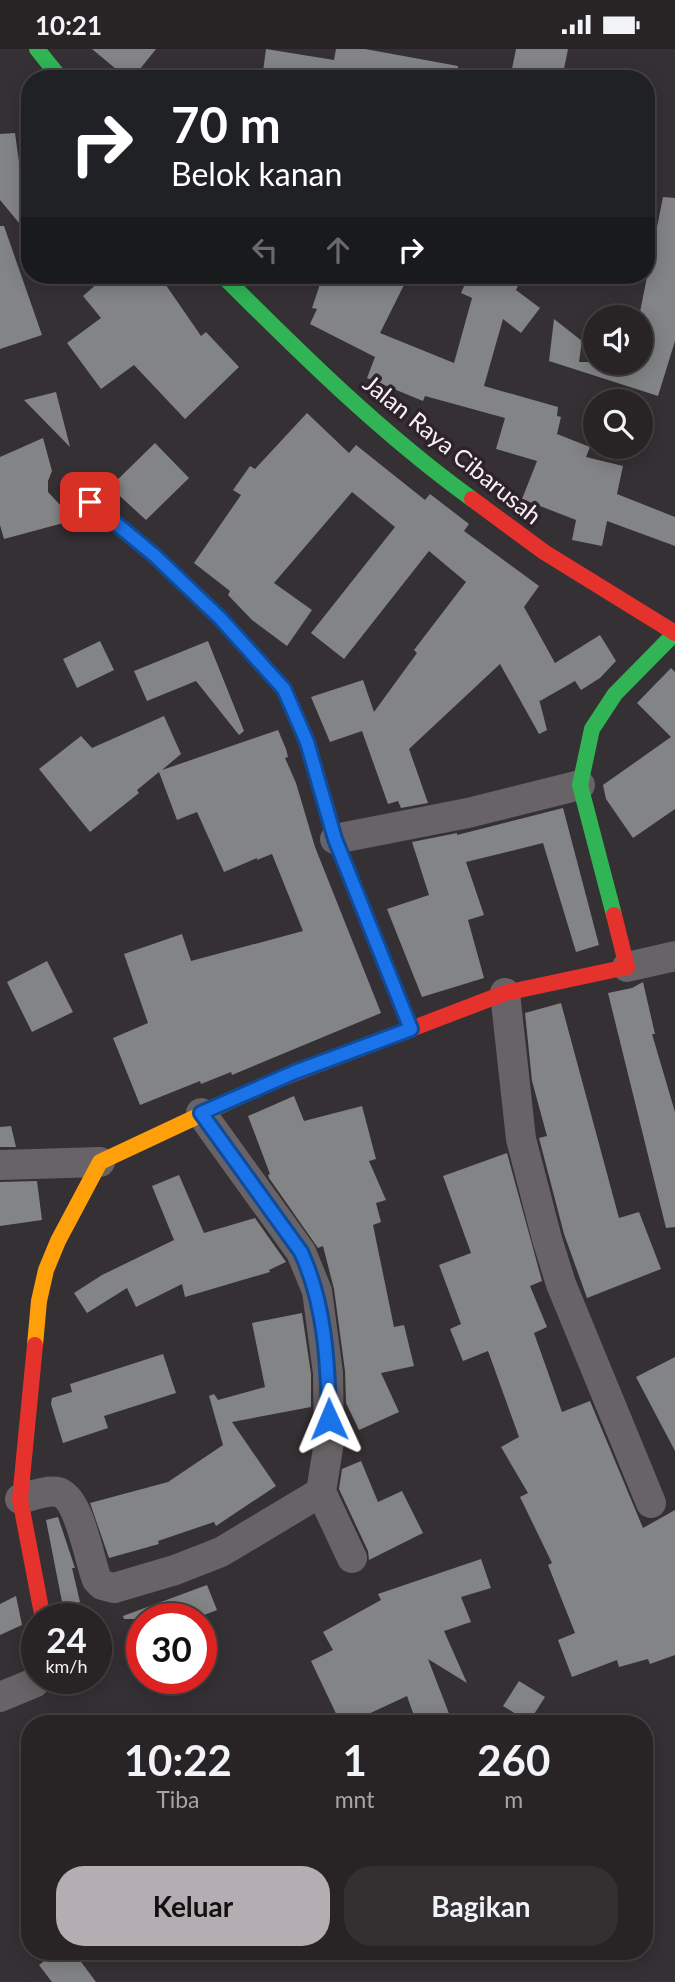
<!DOCTYPE html>
<html lang="id">
<style>
:root{--surface:#282426;--page:#343032;--text:#f1f3f6;--muted:#a5a4a7;--line:#444143;--accent:#b4adb2}
body{margin:0;font-family:Lato,sans-serif;background:var(--page);color:var(--text);height:100vh;display:flex;flex-direction:column;font-size:26px;white-space:nowrap}
*{box-sizing:border-box;margin:0}
p{font-size:23px;color:var(--muted)}
.icon{flex:none;width:38px;height:38px;fill:none;stroke:currentColor;stroke-width:2;stroke-linecap:round;stroke-linejoin:round}
.map{position:relative;flex:1;overflow:hidden}
.drawer{position:absolute;left:21px;top:1666px;width:632px;height:245px;display:flex;flex-direction:column;background:var(--surface);border-radius:28px;box-shadow:0 4px 18px #0003,0 0 0 2px var(--line)}
.drawer>*{flex:none}
.banner{position:absolute;left:21px;top:21px;width:634px;height:214px;border-radius:28px;box-shadow:0 4px 18px #0003,0 0 0 2px var(--line);background:#202124;color:#fff;overflow:hidden}
.buttons{position:absolute;left:583px;top:256px;display:grid;gap:14px}
.buttons a{display:grid;place-items:center;width:70px;height:70px;border-radius:50%;background:var(--surface);box-shadow:0 4px 18px #0003,0 0 0 2px var(--line);font-size:35px}
.speed{position:absolute;left:21px;top:1554px;display:flex;gap:14px;font-size:35px;font-weight:700;text-align:center}
.speed>*{display:grid;place-content:center;width:91px;height:91px;border-radius:50%;background:var(--surface);box-shadow:0 4px 18px #0003,0 0 0 2px var(--line);line-height:1}
.speed small{font-size:18px;font-weight:400}
.speed .limit{border:10px solid #d22;background:#fff;color:#111}
.pin{position:absolute;display:grid;place-items:center;width:60px;height:60px;color:#fff;margin:-30px;border-radius:14px;box-shadow:0 4px 10px #0006}
.me{position:absolute;width:77px;margin:-38px;rotate:359deg;stroke-linejoin:round;filter:drop-shadow(0 0 5px #0008)}
.turn{display:flex;align-items:center;gap:24px;height:147px;padding:0 35px;font-size:32px}
.turn .icon{width:91px;height:91px;stroke-width:2.5}
.turn b{display:block;font-size:49px;line-height:60px}
.lanes{display:flex;align-items:center;height:66px;padding:0 35px;background:#0003;justify-content:center;gap:35px;direction:ltr}
.lanes .off{opacity:.35}
.eta{display:flex;justify-content:space-evenly;align-items:center;height:119px;text-align:center}
.eta b{font-size:42px;font-weight:700;line-height:49px}
.button{display:flex;gap:14px;margin-top:auto;padding:14px 35px}
.button a{flex:1;height:80px;border-radius:28px;background:var(--accent);color:#111;font-size:28px;font-weight:700;line-height:80px;text-align:center}
.button a+a{background:var(--page);color:var(--text)}
.status{display:flex;justify-content:space-between;align-items:center;height:49px;padding:0 35px;background:var(--surface);direction:ltr}
.status svg{height:19px;fill:currentColor}
.map>svg:first-child{display:block}
</style>
<div class="status"><b>10:21</b><svg viewBox="0 0 49 12"><path d="M0 12V9h3v3zM5 12V6h3v6zM10 12V3h3v9zM15 12V0h3v12zM26 1h20v11H26zM47 4h2v5h-2z"/></svg></div>
<div class="map">
<svg width="675" height="1933" viewBox="0 0 675 1933">
<rect width="100%" height="100%" fill="#353033"/>
<g fill="#828486">
<polygon points="92,0 156,0 132,30 128,30"/>
<polygon points="266,0 334,11 336,0 365,0 458,17 457,30 262,30"/>
<polygon points="516,0 568,0 562,30 510,30"/>
<polygon points="15,84 29,186 0,151 0,85"/>
<polygon points="663,148 675,149 675,292 658,347 549,312 554,270 582,292 579,313 640,313 639,268"/>
<polygon points="0,177 4,177 42,286 0,300"/>
<polygon points="107,226 159,226 201,287 206,283 239,318 185,370 134,316 101,340 67,294 101,269 83,247"/>
<polygon points="323,226 409,226 380,284 454,314 472,249 461,244 469,226 523,226 516,241 540,259 521,284 503,270 484,337 558,358 557,367 561,368 557,385 590,398 586,408 623,417 617,445 675,468 675,497 607,472 602,497 572,491 576,471 522,450 537,412 496,400 505,369 425,347 423,352 367,329 375,308 310,275 317,260 312,259"/>
<polygon points="56,343 70,398 24,351"/>
<polygon points="307,364 349,404 356,396 425,451 430,445 469,475 464,482 539,537 524,558 555,614 600,586 616,612 600,629 581,641 575,632 540,652 539,650 547,681 539,685 500,615 409,700 428,754 401,759 398,752 388,755 362,682 330,693 311,648 363,631 374,663 417,604 414,601 466,533 429,502 344,610 311,584 395,478 352,443 274,534 312,561 287,597 252,571 228,546 230,542 194,514 241,446 233,441 250,417 255,420"/>
<polygon points="43,389 52,422 48,432 48,443 63,459 67,473 4,490 0,476 0,408"/>
<polygon points="155,394 189,429 146,471 110,438"/>
<polygon points="100,592 114,621 77,639 63,610"/>
<polygon points="208,592 244,682 239,686 196,632 147,652 134,622"/>
<polygon points="671,619 675,623 675,760 633,789 606,750 603,736 671,688 637,654"/>
<polygon points="164,667 181,705 162,721 278,681 286,700 288,708 285,709 296,734 315,798 381,964 232,1026 231,1023 201,1035 200,1032 140,1056 113,989 148,974 124,905 182,885 191,912 303,882 272,805 257,811 257,809 224,823 197,763 177,771 159,723 137,741 139,744 90,783 39,720 81,687 92,699"/>
<polygon points="563,759 599,896 576,903 543,794 466,813 484,866 468,871 484,929 422,948 387,860 429,846 412,793 457,784 457,786"/>
<polygon points="47,912 73,963 32,983 7,933"/>
<polygon points="643,933 655,985 652,985 675,1063 675,1178 666,1179 608,944 632,939"/>
<polygon points="561,954 619,1169 639,1163 661,1220 587,1249 564,1185 539,1089 547,1087 532,1032 525,964"/>
<polygon points="294,1047 304,1072 362,1057 376,1110 369,1112 386,1151 376,1154 381,1173 373,1176 394,1278 404,1276 414,1317 381,1324 399,1363 359,1381 346,1354 345,1322 334,1240 323,1197 318,1199 269,1129 268,1126 270,1125 248,1067"/>
<polygon points="11,1077 16,1098 0,1098 0,1078"/>
<polygon points="507,1104 542,1232 530,1237 547,1278 534,1284 562,1363 590,1352 643,1479 675,1461 675,1606 650,1615 648,1610 619,1618 617,1611 572,1628 558,1591 575,1584 548,1516 552,1514 520,1448 528,1444 501,1398 519,1388 488,1302 463,1312 450,1280 461,1275 439,1216 471,1204 443,1127"/>
<polygon points="179,1126 204,1184 255,1169 286,1213 269,1221 270,1223 185,1248 182,1235 136,1258 127,1239 87,1264 74,1244 102,1226 174,1191 152,1137"/>
<polygon points="37,1132 42,1171 0,1177 0,1133"/>
<polygon points="302,1264 311,1325 311,1358 232,1373 276,1437 216,1477 214,1473 158,1492 159,1495 109,1509 90,1454 168,1433 223,1396 209,1347 214,1345 218,1351 265,1338 252,1274"/>
<polygon points="163,1305 176,1344 104,1367 108,1379 63,1394 51,1355 52,1349 72,1343 70,1335"/>
<polygon points="675,1308 675,1402 636,1328"/>
<polygon points="361,1412 378,1453 402,1442 423,1484 369,1511 368,1502 339,1440 342,1420"/>
<polygon points="58,1468 75,1519 72,1519 80,1553 63,1558 46,1471"/>
<polygon points="481,1510 491,1539 461,1548 471,1573 444,1582 467,1634 428,1610 453,1675 417,1675 407,1647 347,1675 341,1675 311,1612 333,1601 323,1583 381,1551 378,1545"/>
<polygon points="207,1536 217,1561 194,1570 124,1570 123,1567"/>
<polygon points="16,1547 22,1576 0,1586 0,1555"/>
<polygon points="519,1632 545,1648 529,1673 503,1657"/>
<polygon points="57,1902 73,1902 96,1933 52,1933 39,1916"/>
</g>
<g fill="none" stroke-linecap="round" stroke-linejoin="round">
<g stroke="#676366" stroke-width="30">
<polyline points="335,790 468,764 580,736"/>
<polyline points="627,918 675,907"/>
<polyline points="505,944 521,1090 547,1190 561,1235 651,1454"/>
<polyline points="201,1064 301,1203 317,1242 328,1324 329,1393 321,1443 352,1509"/>
<polyline points="0,1116 100,1113"/>
<path d="M20,1450C31,1447 47,1441 58,1443C80,1449 89,1511 97,1531L102,1536L114,1539L175,1521L221,1503L321,1443"/>
<polyline points="0,1648 34,1634 39,1629"/>
</g>
<g stroke="#30b455" stroke-width="16">
<polyline points="37,0 61,30"/>
<path d="M222,226C301,305 381,384 472,450"/>
<polyline points="69,436 154,506 220,569 284,640 307,693 315,719"/>
<polyline points="614,866 580,736 592,680 615,645 675,584"/>
</g>
<polyline stroke="#ff9f0a" stroke-width="16" points="35,1296 39,1252 46,1221 58,1192 100,1113 262,1037"/>
<g stroke="#e5322d" stroke-width="16">
<polyline points="472,450 544,503 675,584"/>
<polyline points="315,719 335,790 411,980"/>
<polyline points="262,1037 505,944 627,918 614,866"/>
<polyline points="35,1296 20,1450 43,1570"/>
</g>
</g>
<g fill="none" stroke-linecap="round" stroke-linejoin="round">
<g stroke="#114b97" stroke-width="18">
<path id="route" d="M90,453L154,506L220,569L284,640L307,693L335,790L411,980L295,1023L201,1064L301,1203C325,1255 328,1314 329,1370"/>
</g>
<use href="#route" stroke="#1a73e8" stroke-width="12"/>
</g>
<g text-anchor="middle" stroke-width="7" stroke-linejoin="round" paint-order="stroke">
<g font-size="24" fill="#f9f1f6" stroke="#2e232a">
<text transform="translate(452 401) rotate(39)" y="8">Jalan Raya Cibarusah</text>
</g>
</g>
</svg>
<div class="buttons">
<a><svg class="icon" aria-label="sound" viewBox="0 0 24 24"><path d="M4 9h4l5-4v14l-5-4H4zM17 9q2 3 0 6"/></svg></a>
<a><svg class="icon" aria-label="search" viewBox="0 0 24 24"><circle cx="10" cy="10" r="6"/><path d="M15 15l6 6"/></svg></a>
</div>
<div class="speed"><div>24<small>km/h</small></div><div class="limit">30</div></div>
<div class="pin" style="left:90px;top:453px;background:#d93025"><svg class="icon" aria-label="arrive" viewBox="0 0 24 24"><path d="M6 21V4h12l-3 4 3 4H6"/></svg></div>
<svg class="me" style="left:329px;top:1370px" viewBox="-20 -20 40 40"><path d="M0-17L14 15 0 8-14 15z" fill="#1a73e8" stroke="#fff" stroke-width="4"/></svg>
<div class="banner">
<div class="turn"><svg class="icon" aria-label="right" viewBox="0 0 24 24"><path d="M7 20v-9h11M14 6l5 5-5 5"/></svg><div><b>70 m</b>Belok kanan</div></div>
<div class="lanes"><svg class="icon off" aria-label="left" viewBox="0 0 24 24"><path d="M17 20v-9H6M10 6l-5 5 5 5"/></svg><svg class="icon off" aria-label="ahead" viewBox="0 0 24 24"><path d="M12 20V5M6 11l6-6 6 6"/></svg><svg class="icon" aria-label="right" viewBox="0 0 24 24"><path d="M7 20v-9h11M14 6l5 5-5 5"/></svg></div>
</div>
<section class="drawer">
<div class="eta">
<div><b>10:22</b><p>Tiba</p></div>
<div><b>1</b><p>mnt</p></div>
<div><b>260</b><p>m</p></div>
</div>
<div class="button"><a>Keluar</a><a>Bagikan</a></div>
</section>
</div>
